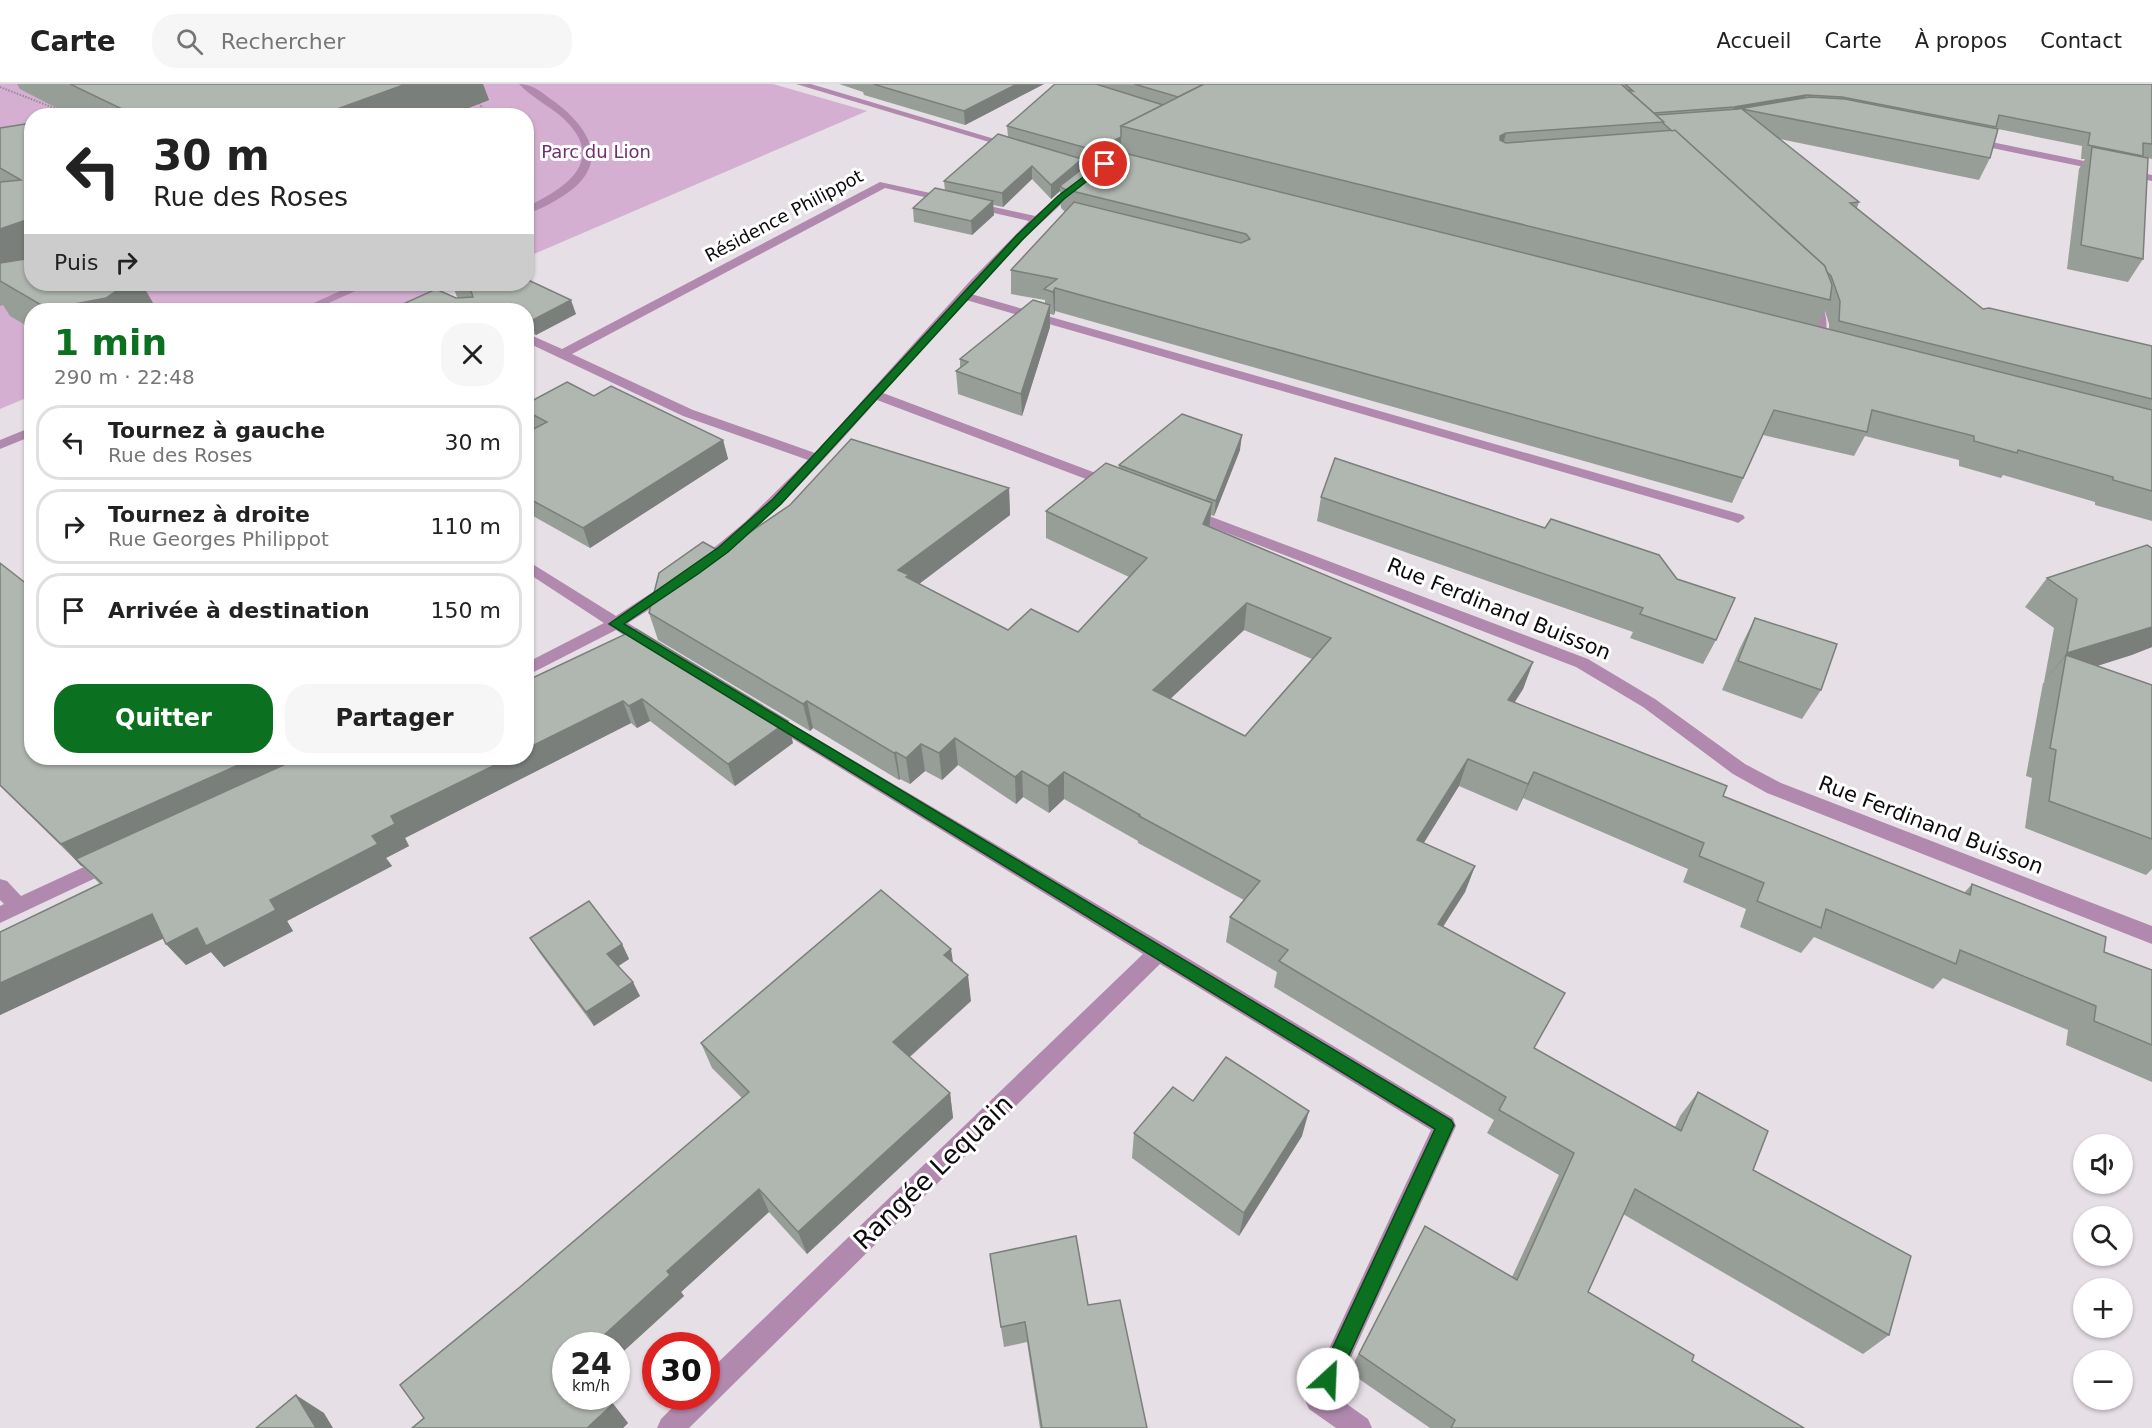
<!DOCTYPE html>
<html lang="fr">
<meta charset="utf-8">
<style>
:root{--surface:#fff;--page:#f6f6f6;--text:#222;--muted:#767676;--line:#e0e0e0;--accent:#0b7121}
body{margin:0;font-family:"DejaVu Sans",sans-serif;background:var(--page);color:var(--text);height:100vh;display:flex;flex-direction:column;font-size:22px;white-space:nowrap}
*{box-sizing:border-box;margin:0}
p{font-size:20px;color:var(--muted)}
.icon{flex:none;width:33px;height:33px;fill:none;stroke:currentColor;stroke-width:2;stroke-linecap:round;stroke-linejoin:round}
.map{position:relative;flex:1;overflow:hidden}
.drawer{position:absolute;left:24px;top:219px;width:510px;height:462px;display:flex;flex-direction:column;background:var(--surface);border-radius:24px;box-shadow:0 2px 4px #0004}
.drawer>*{flex:none}
.guide{position:absolute;left:24px;top:24px;width:510px;height:183px;border-radius:24px;box-shadow:0 2px 4px #0004;background:#fff;color:var(--text);overflow:hidden}
.tools{position:absolute;left:2073px;top:1050px;display:grid;gap:12px}
.tools a{display:grid;place-items:center;width:60px;height:60px;border-radius:50%;background:var(--surface);box-shadow:0 2px 4px #0004;font-size:30px}
.speed{position:absolute;left:552px;top:1248px;display:flex;gap:12px;font-size:30px;font-weight:700;text-align:center}
.speed>*{display:grid;place-content:center;width:78px;height:78px;border-radius:50%;background:var(--surface);box-shadow:0 2px 4px #0004;line-height:1}
.speed small{font-size:15px;font-weight:400}
.speed .limit{border:9px solid #d22;background:#fff;color:#111}
.pin{position:absolute;display:grid;place-items:center;width:51px;height:51px;color:#fff;margin:-26px;border:3px solid #fff;border-radius:50%;box-shadow:0 2px 6px #0007}
.me{position:absolute;width:66px;margin:-33px;rotate:25deg;stroke-linejoin:round;filter:drop-shadow(0 0 4px #0008)}
.turn{display:flex;align-items:center;gap:21px;height:126px;padding:0 30px;font-size:27px}
.turn .icon{width:78px;height:78px;stroke-width:2.5}
.turn b{display:block;font-size:42px;line-height:51px}
.then{display:flex;align-items:center;height:57px;padding:0 30px;background:#0003;gap:12px;font-size:22px}
.round{display:grid;place-items:center;flex:none;width:63px;height:63px;border-radius:24px;background:var(--page)}
.overview{display:flex;align-items:center;justify-content:space-between;height:102px;padding:0 30px}
h1{font-size:36px;font-weight:600;line-height:45px;color:var(--accent)}
.primary-button{display:flex;gap:12px;margin-top:auto;padding:12px 30px}
.primary-button a{flex:1;height:69px;border-radius:24px;background:var(--accent);color:#fff;font-size:24px;font-weight:600;line-height:69px;text-align:center}
.primary-button a+a{background:var(--page);color:var(--text)}
ul{padding:0;list-style:none}
li{display:flex;align-items:center;gap:18px;height:75px;margin:0 12px 9px;padding:0 18px;border:3px solid var(--line);border-radius:24px}
li div{flex:1}
li b{display:block;font-size:22px}
li em{font-style:normal}
header{display:flex;align-items:center;gap:36px;box-sizing:border-box;height:84px;padding:0 30px;background:var(--surface);border-bottom:2px solid var(--line)}
header strong{font-size:28px}
nav{display:flex;gap:33px;margin-inline-start:auto;font-size:21px}
.search{width:420px;height:54px;background:var(--page);display:flex;align-items:center;gap:15px;box-sizing:border-box;padding:0 21px;border-radius:24px;color:var(--muted);font-size:22px}
.map>svg:first-child{display:block}
</style>
<header>
<strong>Carte</strong>
<div class="search"><svg class="icon" aria-label="search" viewBox="0 0 24 24"><circle cx="10" cy="10" r="6"/><path d="M15 15l6 6"/></svg>Rechercher</div>
<nav><a>Accueil</a><a>Carte</a><a>À propos</a><a>Contact</a></nav>
</header>
<div class="map">
<svg width="2152" height="1344" viewBox="0 0 2152 1344">
<rect width="100%" height="100%" fill="#e7dfe6"/>
<polygon fill="#d4afd1" points="0,0 773,0 867,27 527,173 526,32 32,32 32,200 466,200 446,203 389,226 32,226 31,312 0,325"/>
<g fill="none" stroke-linecap="round" stroke-linejoin="round">
<g stroke="#928c91" stroke-width="2" stroke-dasharray="1.5 1.5" stroke-linecap="butt">
<polyline points="0,3 62,27 67,25"/>
<polyline points="473,32 483,25 477,16"/>
</g>
<g fill="#b189ae" fill-rule="evenodd">
<path d="M519,0C534,0 543,10 555,18C592,46 611,82 563,112C552,119 539,126 526,130V123C565,105 608,77 564,35C550,22 532,14 519,0Z"/>
<polygon points="796,0 811,0 1018,62 1009,64"/>
<polygon points="1972,54 2152,91 2152,97 1968,59 1968,55"/>
<path d="M1078,96L1083,99L1082,101L1029,150L971,210L1743,431L1745,434L1738,439L1733,437L966,216L883,309L1117,397L1119,400L1117,403H1107L877,316C833,366 789,415 739,459C730,467 718,481 706,485C702,486 702,486 698,485L695,481L698,477L745,438L808,376L683,332L526,258V249L562,265L880,98L1035,132ZM885,104L1029,137L970,197L815,369L693,326L572,270Z"/>
<polygon points="356,200 371,200 313,226 298,226"/>
<path d="M1810,211C1830,218 1828,247 1824,263L1818,267L1812,263C1816,244 1815,231 1804,215Z"/>
<polygon points="32,343 32,352 0,365 0,356"/>
<polygon points="1188,424 1588,575 1655,615 1745,680 1781,699 2152,842 2152,860 1767,709 1733,690 1643,623 1576,583 1183,432 1181,429"/>
<polygon points="526,476 616,532 665,500 677,500 679,504 677,508 628,539 655,556 657,560 655,564 643,564 616,546 526,592 526,579 604,539 526,488"/>
<polygon points="768,626 1166,861 1453,1034 1456,1042 1334,1311 1368,1335 1372,1344 1336,1344 1309,1325 1305,1316 1431,1046 1160,880 689,1344 657,1344 661,1335 684,1312 706,1312 706,1290 1143,870 762,636 759,632 762,628"/>
<polygon points="112,770 119,773 122,778 119,783 0,839 0,822 4,820 0,816 0,795 7,797 21,812"/>
</g>
</g>
<g fill="#979d97" fill-rule="evenodd">
<polygon points="17,0 483,0 489,16 448,32 72,32 20,5"/>
<polygon points="839,0 1044,0 965,41 864,11 863,8"/>
<path d="M1055,0H2152V75L2148,74L2143,175L2128,198L2067,185L2079,85L2085,75H2081L2082,62L1998,45L1990,74L1979,96L1780,55L1859,118L1857,124L1983,225L2152,262V437L2095,421V418L2003,391L2001,394L1959,382V376L1865,352L1854,372L1763,351L1732,419L1055,227L1054,231L1050,230V243L1022,332L958,310L956,287L960,284V275L1045,219V216L1011,210V186L1065,128L1061,124L1060,107L1051,115L1032,95L1003,123L993,121L994,131L972,151L914,138L913,124L945,107L944,97L1008,53L1007,42ZM1082,76L1090,79L1082,85ZM1825,227L1829,240V245L1817,243Z"/>
<polygon points="32,39 32,200 142,200 157,226 32,226 32,245 10,232 3,221 0,222 0,44"/>
<polygon points="452,200 526,200 576,230 536,251 526,247 526,226 456,214 459,214 457,213"/>
<polygon points="594,312 723,356 728,375 590,464 526,428 526,349 532,346 526,342 526,320"/>
<path d="M1240,366L1214,432L1211,431L1209,442L1533,578L1523,605L1515,618L1723,712L1964,809L1972,800L2104,868L2152,886V998L2066,961L2068,946L1943,894L1933,905L1814,853L1801,869L1740,843L1746,825L1683,798L1688,785L1523,714L1517,727L1459,702L1423,759L1475,782L1465,808L1443,842L1534,965L1675,1043L1680,1032L1698,1008L1753,1086L1889,1251L1863,1270L1623,1130L1588,1208L1692,1277L1804,1344H1430L1349,1288L1425,1142L1512,1193L1559,1091L1487,1049L1494,1036L1274,903L1277,888L1226,858L1230,833L1244,816L1138,759V757L1064,715L1049,729L1023,713L1016,720L958,681L942,696L925,687L910,700L900,695L899,696L813,644L810,647L658,556L649,529L721,468L1009,404L1010,431L919,500L1008,546L1078,548L1129,493L1046,454V427L1119,384V381ZM1244,546L1312,575L1245,652L1170,615Z"/>
<polygon points="1335,374 1716,556 1703,580 1630,554 1633,548 1317,437 1321,413"/>
<polygon points="2152,464 2152,563 2097,582 2152,601 2152,785 2146,791 2025,744 2032,694 2026,692 2043,599 2045,598 2044,598 2054,544 2025,523 2047,494"/>
<polygon points="0,479 32,674 526,674 636,545 793,659 735,702 650,637 637,644 631,639 405,754 409,762 386,774 392,782 287,837 293,847 224,883 211,868 186,881 166,860 163,854 0,931 0,848 100,800 0,702"/>
<polygon points="1755,534 1821,606 1802,635 1722,606 1740,564"/>
<polygon points="530,854 622,860 629,875 618,882 640,912 594,942 539,868"/>
<polygon points="953,878 971,917 910,973 950,1009 953,1034 807,1170 769,1128 681,1208 684,1212 616,1274 616,1262 566,1312 607,1312 628,1339 623,1344 412,1344 424,1334 520,1203 742,1014 712,984 701,959"/>
<polygon points="1134,1049 1302,1052 1239,1152 1132,1074"/>
<polygon points="993,1192 1088,1221 1147,1344 1040,1344 1027,1258 1004,1263"/>
</g>
<g fill="#7b7f7b">
<polygon points="406,0 483,0 489,16 448,32 318,32"/>
<polygon points="1017,0 1044,0 965,41 964,27"/>
<polygon points="1806,11 1801,24 1742,25 1730,36 1734,23"/>
<polygon points="1506,49 1497,86 1500,52"/>
<polygon points="1121,53 1121,66 1094,80 1094,66"/>
<polygon points="1082,75 1082,88 1060,102 1060,107 1051,115 1051,101"/>
<polygon points="1032,82 1032,95 1003,123 1002,109"/>
<polygon points="993,117 994,131 972,151 971,137"/>
<polygon points="32,134 32,190 0,197 0,145"/>
<polygon points="126,200 142,200 157,226 49,226 48,225"/>
<polygon points="1055,204 1055,227 1054,231 1053,208"/>
<polygon points="571,216 576,230 536,251 531,237"/>
<polygon points="1050,221 1050,243 1022,332 1021,310"/>
<polygon points="1242,351 1240,366 1214,432 1216,417"/>
<polygon points="723,356 728,375 590,464 583,444"/>
<polygon points="1009,404 1010,431 911,506 898,486"/>
<polygon points="1212,419 1209,446 1203,440"/>
<polygon points="1247,519 1244,546 1151,633 1153,606"/>
<polygon points="2152,543 2152,563 2132,571 2062,593 2066,571 2044,598 2067,569"/>
<polygon points="1533,578 1523,605 1498,643 1508,616"/>
<polygon points="642,615 650,637 637,644 629,622"/>
<polygon points="623,617 631,639 405,754 409,762 386,774 392,782 287,837 293,847 224,883 211,868 186,881 166,860 197,844 270,816 372,752 391,732 509,674 526,674 526,665"/>
<polygon points="807,617 813,644 810,647 803,620"/>
<polygon points="788,637 793,659 735,702 728,680"/>
<polygon points="955,654 958,681 942,696 939,669"/>
<polygon points="921,660 925,687 910,700 906,674"/>
<polygon points="896,668 900,695 899,696 894,669"/>
<polygon points="254,674 317,674 81,782 61,760"/>
<polygon points="1468,675 1459,702 1409,783 1417,756"/>
<polygon points="1022,687 1023,713 1016,720 1015,693"/>
<polygon points="1064,688 1064,715 1049,729 1048,702"/>
<polygon points="1534,688 1523,714 1517,727 1528,700"/>
<polygon points="1475,782 1465,808 1429,865 1438,840"/>
<polygon points="152,830 171,851 0,931 0,899"/>
<polygon points="622,860 629,875 614,885 607,870"/>
<polygon points="951,865 955,891 944,871"/>
<polygon points="968,891 971,917 898,983 893,958"/>
<polygon points="633,898 640,912 594,942 586,928"/>
<polygon points="950,1009 953,1034 807,1170 798,1148"/>
<polygon points="1309,1027 1302,1052 1239,1152 1244,1129"/>
<polygon points="759,1105 769,1128 681,1208 684,1212 616,1274 616,1262 592,1262 667,1187"/>
<polygon points="296,1311 324,1329 333,1344 316,1344"/>
<polygon points="605,1312 607,1312 628,1339 623,1344 587,1344"/>
</g>
<g fill="#b0b6b0" stroke="#7b7f7b" stroke-width="1.5" fill-rule="evenodd">
<polygon points="70,0 406,0 318,32 87,32 124,26"/>
<polygon points="873,0 1017,0 964,27"/>
<polygon points="1055,0 1096,0 1163,21 1121,42 1121,53 1094,66 1007,42"/>
<polygon points="1134,0 1204,0 1178,13"/>
<polygon points="1204,0 1621,0 1664,38 1506,49 1500,52 1500,56 1506,59 1675,46 1825,182 1832,201 1830,216 1121,42"/>
<polygon points="1625,0 2152,0 2152,60 2143,59 2143,72 2088,61 2090,49 1999,31 1996,43 1842,13 1806,11 1734,23 1654,29 1628,6 1633,7"/>
<polygon points="1810,13 1845,15 1998,45 1990,74 1742,25 1859,118 1850,119 1983,225 1989,224 2152,262 2152,315 1839,237 1840,217 1831,192 1827,188 1825,182 1675,46 1672,47 1663,39 1664,38 1656,31 1738,25"/>
<polygon points="32,39 32,134 0,145 0,98 21,96 0,84 0,44"/>
<polygon points="998,50 1082,75 1051,101 1032,82 1002,109 944,97"/>
<polygon points="2092,63 2148,74 2143,175 2081,161"/>
<polygon points="1108,65 2152,326 2152,407 2113,396 2113,393 2018,366 2017,369 1974,357 1974,352 1872,326 1867,348 1774,326 1743,394 1055,204 1053,208 1044,205 1057,195 1011,186 1074,118 1241,159 1250,155 1246,150 1064,105 1060,102"/>
<polygon points="935,104 993,117 971,137 913,124"/>
<polygon points="32,174 32,200 126,200 106,214 48,225 0,197 0,179"/>
<polygon points="526,195 571,216 531,237 526,235 526,226 390,226 436,205 456,214 473,213 471,207 454,200 526,200"/>
<polygon points="1033,216 1050,221 1021,310 956,287 968,278 960,275"/>
<polygon points="567,298 594,312 611,302 723,356 583,444 526,413 526,349 547,338 526,327 526,320"/>
<polygon points="1182,330 1242,351 1216,417 1119,381"/>
<path d="M851,355L1009,404L898,486L909,491L906,493L1008,546L1031,525L1078,548L1147,474L1046,427L1106,379L1212,419L1203,440L1533,578L1508,616L1727,702L1723,712L1970,811L1972,800L2106,853L2104,868L2152,886V961L2094,937L2096,922L1960,866L1956,880L1826,825L1821,844L1757,817L1764,799L1699,772L1704,759L1534,688L1528,700L1468,675L1417,756L1475,782L1438,840L1565,909L1534,964L1681,1047L1698,1008L1768,1047L1753,1086L1911,1172L1889,1251L1635,1105L1588,1208L1694,1271L1692,1277L1804,1344H1451L1455,1336L1359,1270L1425,1142L1517,1196L1574,1069L1499,1026L1506,1013L1279,877L1288,866L1230,833L1260,797L1139,732L1140,731L1064,688L1048,702L1022,687L1015,693L955,654L939,669L921,660L906,674L896,668L894,669L807,617L803,620L649,529L659,489L703,458L721,468L790,421ZM1247,519L1331,554L1245,652L1153,606Z"/>
<polygon points="1335,374 1545,444 1551,435 1659,471 1677,495 1735,514 1716,556 1640,530 1643,524 1321,413"/>
<polygon points="2147,461 2152,464 2152,543 2067,569 2077,515 2047,494"/>
<polygon points="0,479 32,504 32,674 254,674 61,760 0,701"/>
<polygon points="1755,534 1837,560 1821,606 1738,577"/>
<polygon points="636,545 788,637 728,680 642,615 629,622 623,617 526,665 526,597"/>
<polygon points="2066,571 2152,601 2152,755 2049,717 2056,666 2050,664"/>
<polygon points="299,674 509,674 391,732 395,740 372,752 378,760 270,816 276,826 206,862 197,844 166,860 152,830 0,899 0,848 102,799 76,775"/>
<polygon points="881,806 951,865 944,871 968,891 893,958 950,1009 798,1148 759,1105 667,1187 670,1191 592,1262 566,1262 566,1312 605,1312 612,1321 587,1344 412,1344 424,1334 400,1301 520,1203 749,1008 701,959"/>
<polygon points="589,817 622,860 607,870 633,898 586,928 530,854"/>
<polygon points="1226,973 1309,1027 1244,1129 1134,1049 1173,1003 1193,1017"/>
<polygon points="1076,1152 1088,1221 1120,1216 1147,1344 1042,1344 1025,1238 1001,1243 990,1170"/>
<polygon points="296,1311 316,1344 256,1344"/>
</g>
<polygon fill="#0b7121" stroke="#074915" stroke-width="1.5" points="1103,78 1109,80 1064,115 1022,156 781,420 728,468 698,490 624,540 1451,1036 1454,1041 1335,1302 1328,1305 1321,1302 1318,1295 1435,1045 609,540 719,463 773,415 1016,152 1058,112"/>
<g text-anchor="middle" stroke-width="6" stroke-linejoin="round" paint-order="stroke">
<g font-size="18" fill="#702e6e" stroke="#fff">
<text x="596" y="74">Parc du Lion</text>
</g>
<g font-size="18" fill="#0d0b0d" stroke="#fff">
<text transform="translate(784 132) rotate(-28)" y="6">Résidence Philippot</text>
</g>
<g font-size="21" fill="#0d0b0d" stroke="#fff">
<text transform="translate(1499 525) rotate(22)" y="7">Rue Ferdinand Buisson</text>
<text transform="translate(1931 741) rotate(21)" y="7">Rue Ferdinand Buisson</text>
</g>
<g font-size="26" fill="#0d0b0d" stroke="#fff">
<text transform="translate(933 1088) rotate(-44)" y="9">Rangée Lequain</text>
</g>
</g>
</svg>
<div class="tools">
<a><svg class="icon" aria-label="sound" viewBox="0 0 24 24"><path d="M4 9h4l5-4v14l-5-4H4zM17 9q2 3 0 6"/></svg></a>
<a><svg class="icon" aria-label="search" viewBox="0 0 24 24"><circle cx="10" cy="10" r="6"/><path d="M15 15l6 6"/></svg></a>
<a>+</a>
<a>−</a>
</div>
<div class="speed"><div>24<small>km/h</small></div><div class="limit">30</div></div>
<div class="pin" style="left:1105px;top:80px;background:#d93025"><svg class="icon" aria-label="arrive" viewBox="0 0 24 24"><path d="M6 21V4h12l-3 4 3 4H6"/></svg></div>
<svg class="me" style="left:1328px;top:1295px" viewBox="-20 -20 40 40"><circle r="19" fill="#fff"/><path d="M0-13L10 11 0 6-10 11z" fill="#0b7121"/></svg>
<div class="guide">
<div class="turn"><svg class="icon" aria-label="left" viewBox="0 0 24 24"><path d="M17 20v-9H6M10 6l-5 5 5 5"/></svg><div><b>30 m</b>Rue des Roses</div></div>
<div class="then">Puis<svg class="icon" aria-label="right" viewBox="0 0 24 24"><path d="M7 20v-9h11M14 6l5 5-5 5"/></svg></div>
</div>
<section class="drawer">
<div class="overview"><div><h1>1 min</h1><p>290 m · 22:48</p></div><a class="round"><svg class="icon" aria-label="close" viewBox="0 0 24 24"><path d="M6 6l12 12M18 6L6 18"/></svg></a></div>
<ul>
<li><svg class="icon" aria-label="left" viewBox="0 0 24 24"><path d="M17 20v-9H6M10 6l-5 5 5 5"/></svg><div><b>Tournez à gauche</b><p>Rue des Roses</p></div><em>30 m</em></li>
<li><svg class="icon" aria-label="right" viewBox="0 0 24 24"><path d="M7 20v-9h11M14 6l5 5-5 5"/></svg><div><b>Tournez à droite</b><p>Rue Georges Philippot</p></div><em>110 m</em></li>
<li><svg class="icon" aria-label="arrive" viewBox="0 0 24 24"><path d="M6 21V4h12l-3 4 3 4H6"/></svg><div><b>Arrivée à destination</b></div><em>150 m</em></li>
</ul>
<div class="primary-button"><a>Quitter</a><a>Partager</a></div>
</section>
</div>
